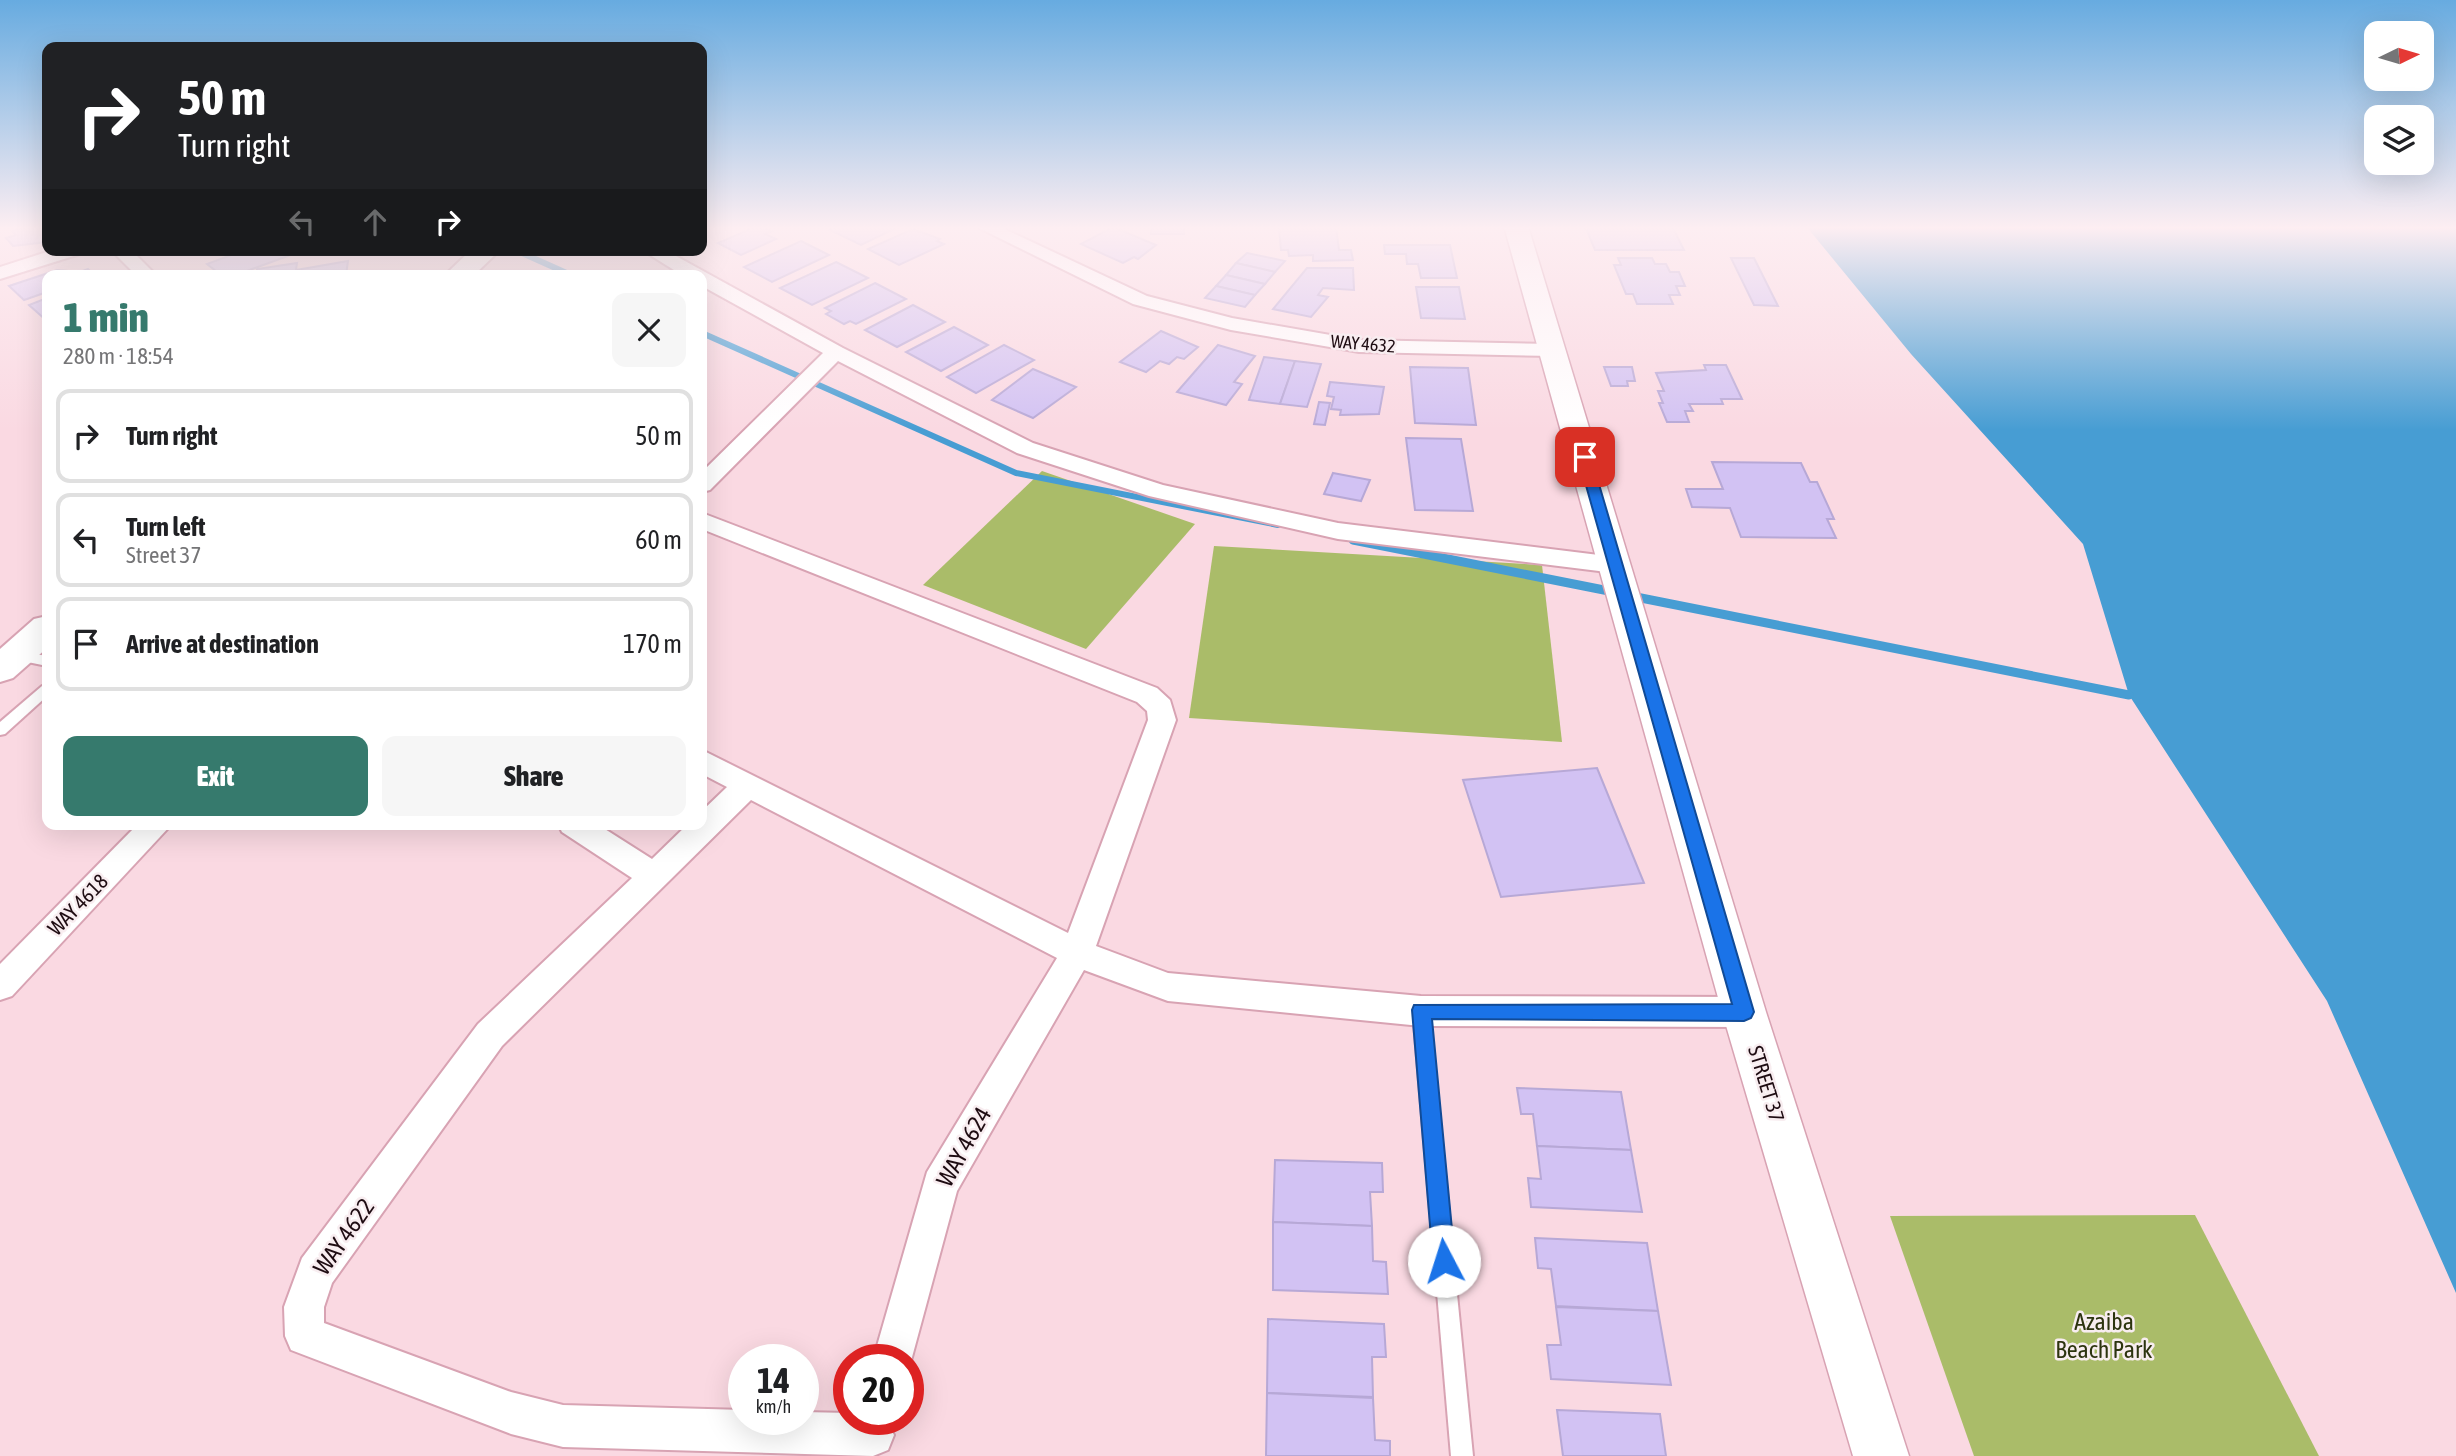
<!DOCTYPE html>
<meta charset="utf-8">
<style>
:root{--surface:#fff;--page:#f6f6f6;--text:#202124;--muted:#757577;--line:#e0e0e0;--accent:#367a6d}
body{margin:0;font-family:"Asap Condensed",sans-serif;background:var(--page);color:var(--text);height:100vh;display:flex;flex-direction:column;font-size:26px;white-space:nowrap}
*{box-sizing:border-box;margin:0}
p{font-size:23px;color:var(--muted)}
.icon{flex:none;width:38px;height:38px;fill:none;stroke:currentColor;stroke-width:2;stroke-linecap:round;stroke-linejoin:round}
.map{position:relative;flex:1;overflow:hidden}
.drawer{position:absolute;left:42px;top:270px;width:665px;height:560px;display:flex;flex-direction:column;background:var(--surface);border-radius:14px;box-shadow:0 7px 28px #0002}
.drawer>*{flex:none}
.hud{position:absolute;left:42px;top:42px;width:665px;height:214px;border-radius:14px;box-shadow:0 7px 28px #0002;background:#202124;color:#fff;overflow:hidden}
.needle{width:46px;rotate:85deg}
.tools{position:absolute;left:2364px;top:21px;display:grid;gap:14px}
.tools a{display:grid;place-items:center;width:70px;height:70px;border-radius:14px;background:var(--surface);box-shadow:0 7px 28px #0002;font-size:35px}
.speed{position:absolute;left:728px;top:1344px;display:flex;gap:14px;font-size:35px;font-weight:700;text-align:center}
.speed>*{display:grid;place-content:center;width:91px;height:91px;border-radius:50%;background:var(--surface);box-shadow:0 7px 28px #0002;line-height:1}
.speed small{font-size:18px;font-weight:400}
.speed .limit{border:10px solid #d22;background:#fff;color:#111}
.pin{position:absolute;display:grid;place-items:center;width:60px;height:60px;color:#fff;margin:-30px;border-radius:14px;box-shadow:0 4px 10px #0006}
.me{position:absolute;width:77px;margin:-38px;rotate:355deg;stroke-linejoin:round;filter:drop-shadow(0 0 5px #0008)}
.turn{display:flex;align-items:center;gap:24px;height:147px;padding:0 21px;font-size:32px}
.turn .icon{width:91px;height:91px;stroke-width:2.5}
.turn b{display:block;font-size:49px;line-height:60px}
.lanes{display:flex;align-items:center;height:66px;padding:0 21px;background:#0003;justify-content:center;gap:35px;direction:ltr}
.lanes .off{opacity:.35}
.round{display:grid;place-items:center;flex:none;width:74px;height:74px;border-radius:14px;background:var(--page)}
.headline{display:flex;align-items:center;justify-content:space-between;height:119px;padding:0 21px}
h1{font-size:42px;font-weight:800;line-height:52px;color:var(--accent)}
.primary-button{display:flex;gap:14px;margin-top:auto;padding:14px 21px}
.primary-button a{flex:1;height:80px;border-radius:14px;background:var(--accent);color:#fff;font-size:28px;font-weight:800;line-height:80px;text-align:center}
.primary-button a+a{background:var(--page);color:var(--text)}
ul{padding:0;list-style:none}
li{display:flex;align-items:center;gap:21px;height:94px;margin:0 14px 10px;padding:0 7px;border:4px solid var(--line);border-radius:14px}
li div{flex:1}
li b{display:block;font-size:26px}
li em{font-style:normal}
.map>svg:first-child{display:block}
</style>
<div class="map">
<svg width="2456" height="1456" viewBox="0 0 2456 1456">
<rect width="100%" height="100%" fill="#fad9e2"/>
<g fill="#aabc69">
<polygon points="1042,471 1195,524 1086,649 923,585"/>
<polygon points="1214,546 1542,565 1562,742 1189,718"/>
<polygon points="2195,1215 2319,1456 1974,1456 1890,1216"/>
</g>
<polygon fill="#479dd3" points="1806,226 2456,226 2456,1293 2327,1001 2129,695 2083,544 1911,354"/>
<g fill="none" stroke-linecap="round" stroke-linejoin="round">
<g stroke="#479dd3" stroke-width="6">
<polyline points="522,253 571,275"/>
<polyline points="702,333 1016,473 1278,525"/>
</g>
<g stroke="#479dd3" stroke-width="9">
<polyline points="1353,540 1614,592"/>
<polyline points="1631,596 2129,695"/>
</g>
</g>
<g fill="#d2c2f3" stroke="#b7a8d6" stroke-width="2">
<polygon points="30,226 47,226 47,242 13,246 6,238 16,235 12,231"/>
<polygon points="757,226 772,231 765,234 776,239 741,255 718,243"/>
<polygon points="838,226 900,226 861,245 830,230"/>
<polygon points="1131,226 1184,226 1184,234 1151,234 1151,227"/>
<polygon points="1336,226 1339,250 1351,250 1353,260 1313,261 1313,255 1289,256 1288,250 1281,250 1279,227"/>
<polygon points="1585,226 1672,226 1684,250 1595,250"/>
<polygon points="1113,227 1156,245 1138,259 1134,257 1123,263 1081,244"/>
<polygon points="913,229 940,239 937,241 944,244 899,265 868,249"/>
<polygon points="801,241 829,255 772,282 744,267"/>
<polygon points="1384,245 1450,245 1457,278 1421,278 1418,264 1407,264 1406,254 1385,254"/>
<polygon points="245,250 292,250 296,253 236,275 221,275 207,264"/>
<polygon points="1247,253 1285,261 1275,272 1236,263"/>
<polygon points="1618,258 1652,258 1655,264 1666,264 1670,272 1679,272 1685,286 1676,286 1680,295 1669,295 1673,304 1637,304 1633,294 1626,294 1614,265 1621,265"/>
<polygon points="1731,258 1754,258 1778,306 1754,305"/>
<polygon points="348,261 346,275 248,275 257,273 257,269 297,263 296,270"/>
<polygon points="836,262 868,278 812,305 780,288"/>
<polygon points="1236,263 1275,272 1265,284 1226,275"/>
<polygon points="1307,268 1353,268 1354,290 1323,288 1318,295 1328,297 1311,317 1273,309"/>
<polygon points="88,269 94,275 47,275 47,292 24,300 9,286 57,270 80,272"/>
<polygon points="1226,275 1265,284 1255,295 1216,286"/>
<polygon points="875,283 906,299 856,324 850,321 844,324 826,314 831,311 825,308"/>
<polygon points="1216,286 1255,295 1245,307 1205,298"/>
<polygon points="1416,287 1459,287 1465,319 1421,318"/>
<polygon points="47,298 47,321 29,305"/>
<polygon points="913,305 945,322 897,347 865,330"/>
<polygon points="954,327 988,345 941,371 906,352"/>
<polygon points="1161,331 1198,347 1184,359 1177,357 1169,364 1160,361 1146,372 1120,362"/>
<polygon points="1004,345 1034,360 976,393 947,377"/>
<polygon points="1218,345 1255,356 1234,382 1242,384 1226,405 1177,392"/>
<polygon points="1264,357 1295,361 1280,404 1249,400"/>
<polygon points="1295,361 1321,364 1307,407 1280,404"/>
<polygon points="1704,365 1726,365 1742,399 1721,399 1723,404 1689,404 1693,411 1685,411 1689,422 1667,422 1659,403 1663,403 1658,391 1664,391 1656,373 1706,370"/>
<polygon points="1410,367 1468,368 1476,425 1415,423"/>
<polygon points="1604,367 1632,367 1635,381 1627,381 1628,386 1611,386"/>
<polygon points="1033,369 1076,387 1033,418 992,400"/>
<polygon points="1330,382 1384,387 1379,414 1340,415 1341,410 1331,409 1334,397 1327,396"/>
<polygon points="1319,402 1330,403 1325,425 1314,424"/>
<polygon points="1406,438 1461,439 1473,511 1415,510"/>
<polygon points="1712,462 1801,463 1810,482 1817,482 1834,519 1827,519 1836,538 1741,537 1730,508 1692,507 1686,489 1723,489"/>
<polygon points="1333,473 1370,480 1361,501 1324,494"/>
<polygon points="1597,768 1644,883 1501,897 1463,780"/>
<polygon points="1517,1088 1621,1092 1631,1150 1537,1146 1533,1114 1521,1114"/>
<polygon points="1537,1146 1631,1150 1642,1212 1531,1207 1528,1178 1541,1179"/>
<polygon points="1275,1160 1382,1163 1383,1192 1370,1192 1372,1226 1273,1222"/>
<polygon points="1273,1222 1372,1226 1373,1261 1386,1262 1388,1294 1273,1290"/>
<polygon points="1535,1238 1647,1243 1658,1311 1556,1306 1551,1269 1538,1268"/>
<polygon points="1556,1307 1658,1311 1671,1385 1551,1379 1547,1345 1561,1345"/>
<polygon points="1268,1319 1384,1324 1386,1357 1372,1357 1373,1397 1267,1393"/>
<polygon points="1267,1393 1373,1398 1375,1440 1390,1441 1390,1456 1266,1456"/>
<polygon points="1557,1410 1660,1414 1666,1456 1563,1456"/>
</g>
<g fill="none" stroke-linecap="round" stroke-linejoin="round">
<g stroke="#d8a3b3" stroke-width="4">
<g id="service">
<polygon points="18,651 47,656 47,666 13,659 11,656"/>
<polygon points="47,684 47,696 5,734 0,735 0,722 42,686"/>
<polygon points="1421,1004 1427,1006 1429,1011 1473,1456 1451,1456 1413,1011 1415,1006"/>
</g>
</g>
<g stroke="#d8a3b3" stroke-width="4">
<g id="minor">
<polygon points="975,226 998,226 1147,296 1232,318 1359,340 1554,344 1564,350 1554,356 1359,352 1231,330 1133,304"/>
<polygon points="53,250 82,250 80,254 0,279 0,267"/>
<polygon points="111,250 131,250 156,275 136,275"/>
<polygon points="642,250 665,250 843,348 1033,443 1163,485 1338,523 1615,557 1624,559 1627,565 1624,571 1615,573 1338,539 1149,496 1017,453 838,361 710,490 702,492 702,472 823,353 702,286 702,275 682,275"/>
<polygon points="702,513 1157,688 1170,700 1176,720 1096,946 1168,973 1421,996 1744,997 1756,1002 1761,1012 1756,1022 1744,1027 1421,1026 1168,1001 1084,970 957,1191 908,1372 908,1360 873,1360 927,1172 1057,958 751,800 502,1046 332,1283 324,1307 324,1323 511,1392 563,1405 744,1410 744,1419 803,1419 803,1412 849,1413 849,1419 885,1419 894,1435 888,1450 873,1456 563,1447 511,1434 291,1350 285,1336 284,1307 302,1258 478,1024 632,878 562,832 558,824 597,824 652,859 688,824 702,824 702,811 727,787 702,774 702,750 1068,933 1148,720 1147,711 1137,702 702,529"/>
<polygon points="138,824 172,824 12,996 0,1000 0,964"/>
</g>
</g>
<g stroke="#d8a3b3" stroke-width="3">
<polygon id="tertiary" points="1504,226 1528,226 1766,1012 1909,1456 1853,1456 1722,1012"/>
</g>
<g stroke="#d8a3b3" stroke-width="4">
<g id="primary">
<polygon points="471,250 500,250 474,275 445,275"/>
<polygon points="47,616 47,648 13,678 0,682 0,649 34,619"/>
</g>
</g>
<use href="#service" fill="#fff" fill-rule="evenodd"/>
<use href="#minor" fill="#fff" fill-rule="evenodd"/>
<use href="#tertiary" fill="#fff" fill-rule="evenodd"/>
<use href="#primary" fill="#fff" fill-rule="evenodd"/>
</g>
<linearGradient id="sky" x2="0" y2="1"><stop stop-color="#67abe0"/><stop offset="0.53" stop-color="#fdeef2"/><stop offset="1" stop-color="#fdeef2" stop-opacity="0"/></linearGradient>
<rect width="2456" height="430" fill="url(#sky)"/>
<polygon fill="#1a73e8" stroke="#114b97" stroke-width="2" points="1580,455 1591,457 1754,1012 1751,1018 1744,1021 1432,1019 1455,1261 1452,1269 1444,1272 1436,1269 1433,1261 1412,1010 1414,1005 1732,1004 1578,457"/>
<g text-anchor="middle" stroke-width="5" stroke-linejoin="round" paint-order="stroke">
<g font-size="18" fill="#1e0c12" stroke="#f8edf0">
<text transform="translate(1363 344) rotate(5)" y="6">WAY 4632</text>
</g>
<g font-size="21" fill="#1e0c12" stroke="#f8edf0">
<text transform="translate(78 905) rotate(-46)" y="7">WAY 4618</text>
<text transform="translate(1766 1084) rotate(73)" y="7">STREET 37</text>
</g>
<g font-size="24" fill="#1e0c12" stroke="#f8edf0">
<text transform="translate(964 1147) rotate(-61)" y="8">WAY 4624</text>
<text transform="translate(344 1237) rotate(-55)" y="8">WAY 4622</text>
</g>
<g font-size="24" fill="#2d340f" stroke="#f8edf0">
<text x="2104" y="1330">Azaiba<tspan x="2104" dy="28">Beach Park</tspan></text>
</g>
</g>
</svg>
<div class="tools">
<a><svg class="needle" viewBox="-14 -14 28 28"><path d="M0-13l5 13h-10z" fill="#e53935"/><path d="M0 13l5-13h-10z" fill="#757577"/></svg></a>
<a><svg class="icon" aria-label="layers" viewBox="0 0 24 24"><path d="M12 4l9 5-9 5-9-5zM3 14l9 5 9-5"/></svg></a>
</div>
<div class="speed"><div>14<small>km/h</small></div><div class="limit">20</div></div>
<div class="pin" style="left:1585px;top:457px;background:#d93025"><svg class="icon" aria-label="arrive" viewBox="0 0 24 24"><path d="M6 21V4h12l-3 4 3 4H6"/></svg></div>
<svg class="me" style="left:1444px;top:1261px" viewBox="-20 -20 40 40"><circle r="19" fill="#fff"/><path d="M0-13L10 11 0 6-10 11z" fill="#1a73e8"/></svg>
<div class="hud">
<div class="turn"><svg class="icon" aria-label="right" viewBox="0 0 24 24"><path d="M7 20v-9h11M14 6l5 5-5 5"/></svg><div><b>50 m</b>Turn right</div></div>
<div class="lanes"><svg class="icon off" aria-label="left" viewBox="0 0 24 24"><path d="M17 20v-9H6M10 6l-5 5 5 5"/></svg><svg class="icon off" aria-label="ahead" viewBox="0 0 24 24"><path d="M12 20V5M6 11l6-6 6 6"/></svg><svg class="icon" aria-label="right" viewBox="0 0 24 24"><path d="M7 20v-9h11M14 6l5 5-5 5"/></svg></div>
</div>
<section class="drawer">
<div class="headline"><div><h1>1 min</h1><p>280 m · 18:54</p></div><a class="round"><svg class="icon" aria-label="close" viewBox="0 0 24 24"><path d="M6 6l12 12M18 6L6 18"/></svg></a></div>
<ul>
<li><svg class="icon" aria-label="right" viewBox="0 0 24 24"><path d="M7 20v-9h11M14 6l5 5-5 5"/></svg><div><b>Turn right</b></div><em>50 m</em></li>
<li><svg class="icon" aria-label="left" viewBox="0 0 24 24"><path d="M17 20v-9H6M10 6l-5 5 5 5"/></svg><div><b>Turn left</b><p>Street 37</p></div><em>60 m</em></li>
<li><svg class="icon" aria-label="arrive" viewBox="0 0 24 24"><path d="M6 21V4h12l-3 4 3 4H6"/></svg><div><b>Arrive at destination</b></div><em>170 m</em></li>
</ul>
<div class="primary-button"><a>Exit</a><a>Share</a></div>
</section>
</div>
